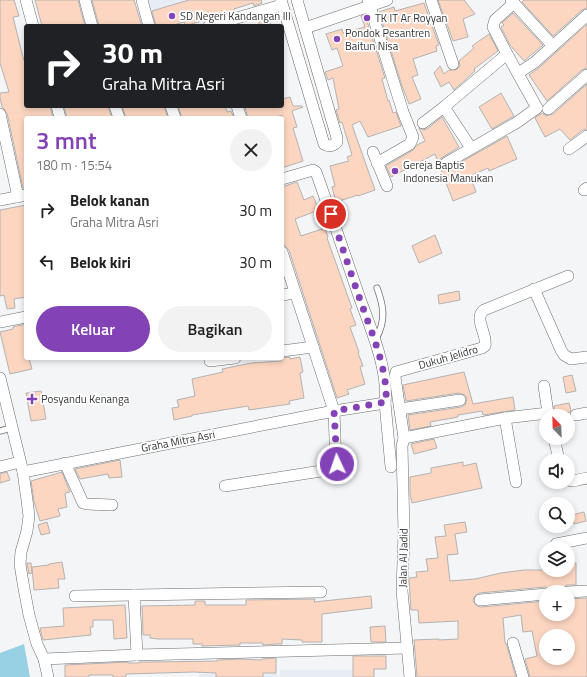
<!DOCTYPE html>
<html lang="id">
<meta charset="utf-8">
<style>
:root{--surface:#fff;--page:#f2f2f2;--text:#222;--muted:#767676;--accent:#8442b7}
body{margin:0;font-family:"Titillium Web",sans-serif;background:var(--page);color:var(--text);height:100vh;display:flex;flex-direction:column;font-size:15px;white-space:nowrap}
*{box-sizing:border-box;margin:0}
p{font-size:13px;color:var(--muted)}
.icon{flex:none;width:22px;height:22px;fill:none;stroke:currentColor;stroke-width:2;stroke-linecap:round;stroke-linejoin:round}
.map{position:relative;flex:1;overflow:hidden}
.sheet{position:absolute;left:24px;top:116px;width:260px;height:244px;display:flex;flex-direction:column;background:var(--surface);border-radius:4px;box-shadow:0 2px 6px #0003}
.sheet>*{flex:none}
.hud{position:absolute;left:24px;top:24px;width:260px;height:84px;border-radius:4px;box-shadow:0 2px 6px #0003;background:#202124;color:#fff;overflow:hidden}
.needle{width:26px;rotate:337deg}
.controls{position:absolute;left:539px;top:409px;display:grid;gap:8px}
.controls a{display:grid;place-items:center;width:36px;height:36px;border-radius:50%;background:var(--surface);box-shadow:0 2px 6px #0003;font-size:20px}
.pin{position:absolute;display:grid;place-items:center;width:34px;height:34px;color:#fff;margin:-17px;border:2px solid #fff;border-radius:50%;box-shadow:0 1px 4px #0007}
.me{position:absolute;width:44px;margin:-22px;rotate:357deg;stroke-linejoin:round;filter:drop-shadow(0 0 3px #0008)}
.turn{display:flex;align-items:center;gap:14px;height:84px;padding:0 12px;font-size:18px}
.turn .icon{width:52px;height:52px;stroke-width:2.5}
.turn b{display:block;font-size:28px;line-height:34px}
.round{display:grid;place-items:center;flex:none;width:42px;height:42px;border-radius:21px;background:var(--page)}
.summary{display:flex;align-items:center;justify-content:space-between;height:68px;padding:0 12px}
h1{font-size:24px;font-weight:600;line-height:30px;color:var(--accent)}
.primary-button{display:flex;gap:8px;margin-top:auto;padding:8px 12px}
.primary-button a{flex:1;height:46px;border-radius:24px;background:var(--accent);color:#fff;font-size:16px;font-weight:600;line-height:46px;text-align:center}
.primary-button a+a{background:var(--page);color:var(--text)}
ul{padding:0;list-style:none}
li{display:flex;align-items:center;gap:12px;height:52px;padding:0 12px}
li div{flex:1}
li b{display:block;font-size:15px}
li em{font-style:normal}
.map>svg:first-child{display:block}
</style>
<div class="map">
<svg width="587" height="677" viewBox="0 0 587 677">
<rect width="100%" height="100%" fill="#f4f5f7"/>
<g fill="#e7ecf5">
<polygon points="144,0 205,0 183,20 184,23 173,26 152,26"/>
<rect x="280" y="670" width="95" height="7"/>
<rect x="199" y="674" width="79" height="3"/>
</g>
<polygon fill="#98d1e4" points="24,644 30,677 0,677 0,653"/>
<g fill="#fcd6c1" stroke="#b4b2b1" fill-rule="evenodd">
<polygon points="0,0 14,0 19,16 13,17 24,61 26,61 26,106 50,106 53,118 26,118 26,188 23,188 7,113 2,107 0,98 0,93 9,92 0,63"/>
<polygon points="35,0 78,0 85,26 42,26"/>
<polygon points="92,0 134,0 142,26 99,26"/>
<polygon points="189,0 261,0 262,3 254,6 253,3 234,9 235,11 185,26 184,22 170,26 156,26 152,11"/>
<polygon points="438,0 464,0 475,14 463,19 468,37 453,41"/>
<polygon points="524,0 587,0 587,8 582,10 553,36 522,2"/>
<polygon points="424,3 439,45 436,46 437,51 413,59 418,75 412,77 421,99 409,104 402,86 379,12 394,7 395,11"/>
<polygon points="513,13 543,45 524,61 510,45 501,27 504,25 502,23"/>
<polygon points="365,15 385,78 382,79 388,101 389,100 393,113 396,112 401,126 368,137 360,121 352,125 375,190 358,196 358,195 336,202 332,187 335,186 330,166 349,161 347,157 352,155 342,122 340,123 336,110 339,109 333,78 328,80 325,72 343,66 337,48 332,50 326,34 342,29 343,33 365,27 361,16"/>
<polygon points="268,16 271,26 260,26 258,19"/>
<polygon points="587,24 587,68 582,70 547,101 529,75 540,67"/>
<polygon points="489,34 498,51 474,69 475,71 454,90 449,82 441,87 434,73 440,66 444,74 449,70 456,70 460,66 459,61 474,48 472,46"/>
<polygon points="587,84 587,129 583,130 570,140 560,129 545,137 535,118 542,113 546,116 553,114"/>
<polygon points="501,93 514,116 492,129 479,107"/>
<polygon points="290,97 293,106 302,106 303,107 292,111 297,127 293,128 303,161 282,168 282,115 273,118 248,118 245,107 282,106 282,99"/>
<polygon points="64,106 108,106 112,118 67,118"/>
<polygon points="122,106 164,106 168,118 126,118"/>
<polygon points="178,106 225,106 227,112 231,111 234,118 182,118"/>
<polygon points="442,117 459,147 440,159 440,166 443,169 449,169 507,136 517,159 489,171 488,168 470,176 476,192 453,201 435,154 391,177 386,166 413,150 417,145 425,141 419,128 424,130 427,129"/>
<polygon points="297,182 304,200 313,196 319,210 295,219 301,236 325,228 328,237 327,238 352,308 350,309 356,325 350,327 359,352 358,353 363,366 360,367 365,384 347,390 349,394 337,398 289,250 284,245 282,240 282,187"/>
<polygon points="26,205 26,297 14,299 15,308 7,309 4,295 0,296 0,210"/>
<polygon points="435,235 442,253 419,263 412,246"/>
<polygon points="459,291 460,300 439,304 438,295"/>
<polygon points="26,324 26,358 29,358 32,369 10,374 0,332 13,329 13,327"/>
<polygon points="290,357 290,359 300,357 303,372 300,373 304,398 289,401 290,404 249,410 248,406 192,415 192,416 174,420 172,408 179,407 177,400 195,396 192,379 223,372 222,369 251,363 282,361 281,358"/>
<polygon points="464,372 473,404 513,397 515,410 483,415 482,411 458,415 458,417 430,422 431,426 410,430 408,415 461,407 465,405 467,399 465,395 459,393 406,401 403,385"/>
<polygon points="572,375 576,391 566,393 563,377"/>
<polygon points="41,391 46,419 31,421 26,393"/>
<polygon points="569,403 571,411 570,412 554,416 554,406"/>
<polygon points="434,439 437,448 414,454 411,444"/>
<polygon points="120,460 122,477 109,478 108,474 80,479 75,469"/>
<polygon points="463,462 463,466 476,463 482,488 412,503 410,494 410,477 431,473 431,468"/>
<polygon points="7,472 10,480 0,483 0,474"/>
<polygon points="62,472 70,492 65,493 67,507 58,509 60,516 40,521 34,502 31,481"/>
<polygon points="584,512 586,521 574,524 572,515"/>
<polygon points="47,522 50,533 41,535 38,525"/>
<path d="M465,522L467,532L455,534L458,554L447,555L450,581L475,579L501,573L524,570H568V564L576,563V585H567L562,588L550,589L545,587L479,593L474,597L473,601L477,606L481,607L546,601V614H568V599L587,598V677H530L525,659L537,656L532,631L523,632L521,615L503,618L505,643H506L516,677H417L414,640L439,639V640L458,639V621L419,623L418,610H411L409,578L417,577L416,572L428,571L426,559L438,558L435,537L446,536L444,525ZM546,636H568V658H546Z"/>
<polygon points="62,562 65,579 58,579 59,588 34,590 32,567 49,565 49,564"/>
<polygon points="27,563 31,563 32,573 29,574"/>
<polygon points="371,596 372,608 322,614 322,642 302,642 302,640 282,639 282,644 277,644 263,645 263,643 240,643 240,645 202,646 202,644 193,644 193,639 159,639 150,638 150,635 143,635 142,606 195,605 195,601 205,601 205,605 246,605 246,600 315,599 314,602"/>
<polygon points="125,605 127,638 114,639 113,620 93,620 93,627 90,627 91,635 43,640 40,628 64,626 63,608"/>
<polygon points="385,626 386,642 371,642 370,627"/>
<polygon points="353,656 386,656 386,669 374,669 374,677 353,677"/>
<polygon points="276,658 276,673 263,673 263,677 216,677 216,673 194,672 126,674 126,677 113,677 113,675 89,675 89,677 65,677 65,665 128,662 128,663 139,663 139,662 153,662 217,661 217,660 240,659 262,660 262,659"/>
</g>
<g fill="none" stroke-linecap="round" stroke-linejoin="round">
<g stroke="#6c6d6f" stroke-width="7">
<g id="service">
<path d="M376,339C386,320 384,307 377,288"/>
<polyline points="0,431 11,428"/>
</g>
</g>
<g stroke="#6c6d6f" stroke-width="12">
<g id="minor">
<polyline points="26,0 33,26"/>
<polyline points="85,0 92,26"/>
<polyline points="142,0 149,26"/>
<path d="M281,0L324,144C329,147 333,146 337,142V138L297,0"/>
<polyline points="368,0 403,112 413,137 410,144 377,163"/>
<polyline points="431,0 453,64"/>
<polyline points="511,0 553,46"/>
<polyline points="209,26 282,5"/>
<polyline points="305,28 387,0"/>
<polyline points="523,70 535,62 587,15"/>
<polyline points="57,106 60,118"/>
<polyline points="115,106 119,118"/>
<polyline points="171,106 175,118"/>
<polyline points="237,106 241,118"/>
<polyline points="444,107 471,148"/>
<polyline points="548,109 587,75"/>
<polyline points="0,114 18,197"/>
<polyline points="423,123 444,107 507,54"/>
<polyline points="569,149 587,136"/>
<polyline points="373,152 387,186"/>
<polyline points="446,163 516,123 537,108 507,54 493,27 495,20 514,3"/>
<path d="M282,179L313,170L316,172C331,214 345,255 359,296C370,327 389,370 385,403L391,467"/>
<polyline points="584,190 587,188"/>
<polyline points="0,200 26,195"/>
<polyline points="534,289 561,350 564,355 571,359 587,357"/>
<polyline points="282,295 295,293"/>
<polyline points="0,322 26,317"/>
<polyline points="282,351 313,347"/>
<polyline points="210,361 235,358"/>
<polyline points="0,378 23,472 27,500 29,516 27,531 21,552 20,564 23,583 29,615 37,644 44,659 48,677"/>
<polyline points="400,409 460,400"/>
<polyline points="576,415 587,413"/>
<polyline points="505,418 516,482"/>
<polyline points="404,438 505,418 548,413 544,386"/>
<polyline points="554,438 559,460"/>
<polyline points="65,463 83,503 87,504 112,505"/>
<polyline points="0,467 20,462"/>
<polyline points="23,472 334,411 385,403"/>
<polyline points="568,480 573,481 587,478"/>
<polyline points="225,486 334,469 336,467 334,411 282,252"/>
<polyline points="556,544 587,538"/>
<polyline points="568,592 587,591"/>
<polyline points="134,595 137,655"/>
<polyline points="75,596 321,592"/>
<polyline points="480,600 546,594"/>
<polyline points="513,643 523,677"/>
<polyline points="44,659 137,655 408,648"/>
<path d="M410,677L402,591L404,533L402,446L404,438L395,377L396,372L482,348L485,346C488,335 473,318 484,310L568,276"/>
</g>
</g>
<use href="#service" stroke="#fff" stroke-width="5.5"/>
<use href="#minor" stroke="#fff" stroke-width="11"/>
</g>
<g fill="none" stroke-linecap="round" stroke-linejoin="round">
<path stroke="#8442b7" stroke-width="7" stroke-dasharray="0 12.6" d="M331,214C342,246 352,277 363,308C373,336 388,372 386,402L334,411L337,464"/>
</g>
<g fill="#8442b7" stroke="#fff" stroke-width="1.5">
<circle cx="172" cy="16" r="4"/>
<circle cx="367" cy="18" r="4"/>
<circle cx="337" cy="39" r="4"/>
<circle cx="395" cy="171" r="4"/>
<path d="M30 393h4v4h4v4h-4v4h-4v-4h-4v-4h4z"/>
</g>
<g text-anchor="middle" stroke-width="3.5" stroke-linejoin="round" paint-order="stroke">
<g font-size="11" fill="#353637" stroke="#fff" text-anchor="start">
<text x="180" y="20">SD Negeri Kandangan III</text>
<text x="375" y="22">TK IT Ar Royyan</text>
<text x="345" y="37">Pondok Pesantren<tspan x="345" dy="13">Baitun Nisa</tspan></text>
<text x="403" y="169">Gereja Baptis<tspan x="403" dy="13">Indonesia Manukan</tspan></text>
<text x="41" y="403">Posyandu Kenanga</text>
</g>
<g font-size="11" fill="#353637" stroke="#fff">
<text transform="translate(448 357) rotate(-16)" y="4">Dukuh Jelidro</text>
<text transform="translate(178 441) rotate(-11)" y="4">Graha Mitra Asri</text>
<text transform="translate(403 558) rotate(-89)" y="4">Jalan Al Jadid</text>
</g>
</g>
</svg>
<div class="controls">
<a><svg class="needle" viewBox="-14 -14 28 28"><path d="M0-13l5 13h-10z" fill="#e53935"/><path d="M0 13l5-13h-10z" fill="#767676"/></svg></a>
<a><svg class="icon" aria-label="sound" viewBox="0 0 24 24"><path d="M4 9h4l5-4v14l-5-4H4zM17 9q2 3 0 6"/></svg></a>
<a><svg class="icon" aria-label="search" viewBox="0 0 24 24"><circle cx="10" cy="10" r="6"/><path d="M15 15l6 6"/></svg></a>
<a><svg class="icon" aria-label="layers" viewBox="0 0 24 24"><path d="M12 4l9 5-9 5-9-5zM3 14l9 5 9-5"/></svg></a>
<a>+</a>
<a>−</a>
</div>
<div class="pin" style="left:331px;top:214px;background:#d93025"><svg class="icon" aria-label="arrive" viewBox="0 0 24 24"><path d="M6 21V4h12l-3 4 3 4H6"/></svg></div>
<svg class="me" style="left:337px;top:464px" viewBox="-20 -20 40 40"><circle r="17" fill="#8442b7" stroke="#fff" stroke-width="3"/><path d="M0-11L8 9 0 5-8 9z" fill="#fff"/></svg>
<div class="hud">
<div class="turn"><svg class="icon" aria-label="right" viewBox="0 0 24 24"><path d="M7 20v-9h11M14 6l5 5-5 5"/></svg><div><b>30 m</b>Graha Mitra Asri</div></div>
</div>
<section class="sheet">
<div class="summary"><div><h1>3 mnt</h1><p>180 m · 15:54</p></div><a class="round"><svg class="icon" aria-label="close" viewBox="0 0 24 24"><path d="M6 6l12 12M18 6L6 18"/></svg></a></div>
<ul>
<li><svg class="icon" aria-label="right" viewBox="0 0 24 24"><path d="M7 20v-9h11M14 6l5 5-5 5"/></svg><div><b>Belok kanan</b><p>Graha Mitra Asri</p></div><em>30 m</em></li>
<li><svg class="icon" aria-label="left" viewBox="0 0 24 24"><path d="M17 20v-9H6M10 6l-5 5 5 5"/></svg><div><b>Belok kiri</b></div><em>30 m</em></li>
</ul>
<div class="primary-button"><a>Keluar</a><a>Bagikan</a></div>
</section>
</div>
